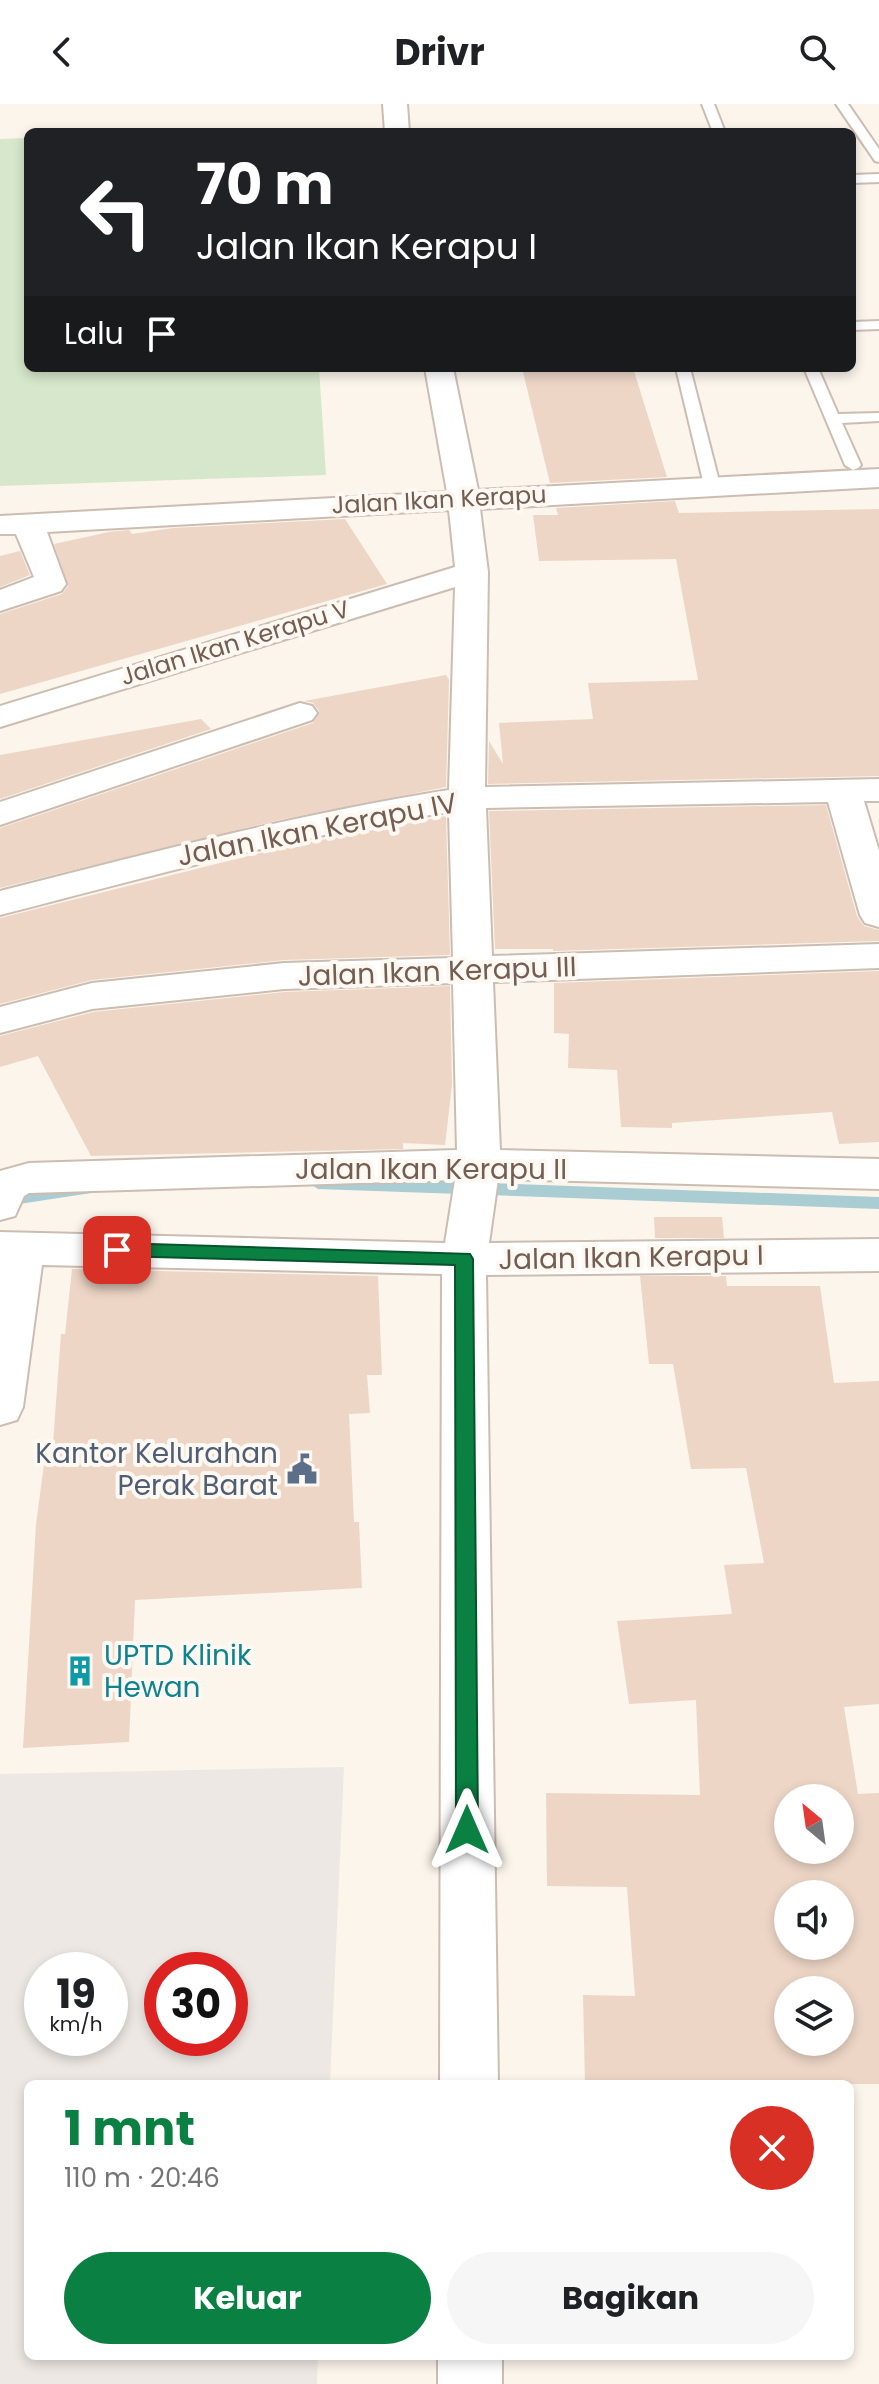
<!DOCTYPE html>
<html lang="id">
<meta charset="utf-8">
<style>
:root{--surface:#fff;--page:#f6f6f6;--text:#202124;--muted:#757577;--accent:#0b8043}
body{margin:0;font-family:Poppins,sans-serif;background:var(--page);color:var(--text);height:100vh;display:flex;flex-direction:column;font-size:30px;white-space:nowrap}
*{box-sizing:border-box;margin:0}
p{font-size:26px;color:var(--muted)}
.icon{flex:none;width:44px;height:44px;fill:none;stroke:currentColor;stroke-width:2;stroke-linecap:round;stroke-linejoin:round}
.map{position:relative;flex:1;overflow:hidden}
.side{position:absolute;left:24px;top:1976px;width:830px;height:280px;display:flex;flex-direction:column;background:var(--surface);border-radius:12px;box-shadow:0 4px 12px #0003}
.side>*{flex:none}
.guide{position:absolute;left:24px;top:24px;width:832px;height:244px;border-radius:12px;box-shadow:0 4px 12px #0003;background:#202124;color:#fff;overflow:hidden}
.needle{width:52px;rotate:331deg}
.buttons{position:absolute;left:774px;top:1680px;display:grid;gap:16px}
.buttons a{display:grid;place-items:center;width:80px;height:80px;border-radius:50%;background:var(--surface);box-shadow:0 4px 12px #0003;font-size:40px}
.speed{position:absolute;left:24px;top:1848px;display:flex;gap:16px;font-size:40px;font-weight:700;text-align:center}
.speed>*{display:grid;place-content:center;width:104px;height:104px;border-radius:50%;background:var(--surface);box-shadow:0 4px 12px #0003;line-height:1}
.speed small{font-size:20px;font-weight:400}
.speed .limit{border:12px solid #d22;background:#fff;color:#111}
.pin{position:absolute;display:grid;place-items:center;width:68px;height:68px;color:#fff;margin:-34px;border-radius:16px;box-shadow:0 4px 12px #0006}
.me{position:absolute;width:88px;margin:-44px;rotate:0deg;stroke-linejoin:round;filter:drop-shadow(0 0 6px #0008)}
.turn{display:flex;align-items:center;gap:28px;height:168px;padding:0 40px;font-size:36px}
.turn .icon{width:104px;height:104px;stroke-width:2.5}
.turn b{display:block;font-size:56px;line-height:68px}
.then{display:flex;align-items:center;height:76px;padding:0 40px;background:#0003;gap:16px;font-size:30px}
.round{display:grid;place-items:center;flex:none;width:84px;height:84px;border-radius:42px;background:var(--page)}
.overview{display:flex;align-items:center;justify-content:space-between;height:136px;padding:0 40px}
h1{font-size:48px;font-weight:700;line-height:60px;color:var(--accent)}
.action{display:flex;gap:16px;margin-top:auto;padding:16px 40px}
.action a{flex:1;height:92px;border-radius:48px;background:var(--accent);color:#fff;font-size:32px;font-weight:700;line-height:92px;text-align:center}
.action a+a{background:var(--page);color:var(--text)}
header{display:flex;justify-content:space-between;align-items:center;height:104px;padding:0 40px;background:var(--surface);font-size:36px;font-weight:700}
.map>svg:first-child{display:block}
</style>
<header><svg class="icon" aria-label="back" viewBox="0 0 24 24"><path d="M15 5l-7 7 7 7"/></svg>Drivr<svg class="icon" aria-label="search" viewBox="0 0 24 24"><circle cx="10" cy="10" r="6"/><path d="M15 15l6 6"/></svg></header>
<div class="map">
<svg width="879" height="2280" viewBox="0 0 879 2280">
<rect width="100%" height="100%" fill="#fbf5eb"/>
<path fill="#ede8e3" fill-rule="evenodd" d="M344,1663L330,1980H28V2252H318L317,2280H0V1670ZM42,1866H110V1934H42ZM162,1866H230V1934H162Z"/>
<polygon fill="#d6e7cb" points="28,34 28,264 319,264 326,371 0,382 0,35"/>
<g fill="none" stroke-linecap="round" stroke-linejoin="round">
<g fill="#a9cdd3" fill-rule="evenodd">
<polygon points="318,1073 879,1093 879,1105 318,1085 309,1079"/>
<polygon points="85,1079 91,1081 94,1085 91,1089 0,1103 0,1091"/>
</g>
</g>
<g fill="#edd6c6" fill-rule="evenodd">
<polygon points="522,264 633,264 667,373 550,379"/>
<polygon points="675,397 679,409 879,405 879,672 488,680 489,637 503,660 499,619 593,615 588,579 698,576 676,455 539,457 533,411 558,411 556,404"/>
<polygon points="345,415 387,480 0,590 0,510 62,490 68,482 54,440 109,428 129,426 132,430 173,424"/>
<polygon points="20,447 30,471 0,483 0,452"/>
<polygon points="446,571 449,576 446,683 279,716 0,784 0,724 313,619 319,607 313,599 304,597"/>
<polygon points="201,615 211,625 0,695 0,651"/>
<polygon points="826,701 857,812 864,822 879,826 879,837 553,847 553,845 495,845 489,707"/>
<polygon points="446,712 450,851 284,856 92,876 0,900 0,814 280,744"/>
<polygon points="879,867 879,1038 839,1040 832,1008 672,1019 672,1024 621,1023 617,966 568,964 569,930 554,929 554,879"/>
<polygon points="450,882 452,981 445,1041 403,1039 403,1045 91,1052 38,952 0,963 0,932 93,908 284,888"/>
<polygon points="654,1113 722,1113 724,1134 655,1134"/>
<polygon points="72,1165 378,1172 382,1271 367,1271 370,1309 349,1310 354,1418 359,1418 362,1484 135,1496 129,1638 23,1644 36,1420 45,1353 52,1353 61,1230 65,1230"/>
<path d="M640,1172H726L727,1182H820L834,1279L879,1277V1600L844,1603L858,1690L879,1689V1980H585L583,1891L635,1892L627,1783L547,1782L546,1689L700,1691L696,1596L629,1600L617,1517L732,1510L724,1461L764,1459L746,1364L691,1365L673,1260H649ZM788,1694H840V1746H788ZM788,1790H840V1842H788ZM788,1886H840V1938H788Z"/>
</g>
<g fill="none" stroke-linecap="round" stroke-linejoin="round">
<g stroke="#ccbdb2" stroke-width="4">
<g id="lane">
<polygon points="702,0 714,0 725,28 713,28"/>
<polygon points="836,0 848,0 879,45 879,58 875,57"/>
<polygon points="879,70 879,78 852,79 852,71"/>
<polygon points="879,217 879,225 852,226 852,218"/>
<polygon points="676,264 690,264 720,381 717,384 712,386 704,381"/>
<polygon points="804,264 818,264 838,310 879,309 879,317 842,319 861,361 858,364 853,366 845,361"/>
</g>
</g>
<g stroke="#ccbdb2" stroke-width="4">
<g id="street">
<polygon points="383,0 407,0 409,28 385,28"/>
<path d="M425,264H453L478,386L879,365V383L480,405L488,468L485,683L879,675V697H864L879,747V823L865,819L860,811L828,698L486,704L492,852L879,840V864L493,878L500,1046L879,1055V1085L498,1075L489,1139L879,1135V1167L486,1171L498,1980H440L442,1170L42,1161L23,1303L17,1316L0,1321V1128L445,1139L455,1076L29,1089L24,1092L15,1112L0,1116V1067L29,1059L457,1046L453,879L284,885L92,905L0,929V903L92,879L284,859L453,854L449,708C295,732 151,772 0,811V787C149,749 297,710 449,686L455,483L0,623V602L455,463L449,406L47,428L66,480L61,487L0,507V486L34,473L16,430H0V412L447,388Z"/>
<polygon points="300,599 312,602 317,609 312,616 0,721 0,698"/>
<rect x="438" y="2252" width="64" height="28"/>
</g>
</g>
<use href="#lane" fill="#fff" fill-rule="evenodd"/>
<use href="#street" fill="#fff" fill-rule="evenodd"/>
</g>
<polygon fill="#0b8043" stroke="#07532c" stroke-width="2" points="117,1139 470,1150 473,1155 478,1726 475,1733 467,1736 459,1733 456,1726 455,1161 117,1152 107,1146"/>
<defs>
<g id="civic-bare" transform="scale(2.4)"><path d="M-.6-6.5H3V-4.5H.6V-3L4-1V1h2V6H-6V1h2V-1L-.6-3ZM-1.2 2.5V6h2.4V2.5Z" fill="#5c6f8a" stroke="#fdf9f2" stroke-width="2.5" paint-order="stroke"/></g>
<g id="building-bare" transform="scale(2.4)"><path d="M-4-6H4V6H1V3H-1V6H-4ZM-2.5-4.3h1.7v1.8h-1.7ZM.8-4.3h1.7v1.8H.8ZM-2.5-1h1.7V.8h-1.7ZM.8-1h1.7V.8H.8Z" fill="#0f9aa8" stroke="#fdf9f2" stroke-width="2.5" paint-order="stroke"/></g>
</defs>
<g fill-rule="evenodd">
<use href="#civic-bare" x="302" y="1365"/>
<use href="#building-bare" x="80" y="1567"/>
</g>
<g text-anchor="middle" stroke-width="8" stroke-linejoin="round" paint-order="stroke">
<g font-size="24" fill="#745d51" stroke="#fdf9f2">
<text transform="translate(439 396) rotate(-3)" y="8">Jalan Ikan Kerapu</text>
<text transform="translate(235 539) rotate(-17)" y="8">Jalan Ikan Kerapu V</text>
</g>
<g font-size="28" fill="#745d51" stroke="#fdf9f2">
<text transform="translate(317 725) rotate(-11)" y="10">Jalan Ikan Kerapu IV</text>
<text transform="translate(437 867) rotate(-2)" y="10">Jalan Ikan Kerapu III</text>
<text x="431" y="1075">Jalan Ikan Kerapu II</text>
<text transform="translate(631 1153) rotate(-1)" y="10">Jalan Ikan Kerapu I</text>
</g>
<g font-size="28" fill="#4e5e75" stroke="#fdf9f2" text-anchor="end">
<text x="278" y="1359">Kantor Kelurahan<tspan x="278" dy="32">Perak Barat</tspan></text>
</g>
<g font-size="28" fill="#0d838f" stroke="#fdf9f2" text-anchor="start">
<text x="104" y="1561">UPTD Klinik<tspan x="104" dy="32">Hewan</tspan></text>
</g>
</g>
</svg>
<div class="buttons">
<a><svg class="needle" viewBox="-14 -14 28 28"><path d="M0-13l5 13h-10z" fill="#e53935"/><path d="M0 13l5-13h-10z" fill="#757577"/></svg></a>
<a><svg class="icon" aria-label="sound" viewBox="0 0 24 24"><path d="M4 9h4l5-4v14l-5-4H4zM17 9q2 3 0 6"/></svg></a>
<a><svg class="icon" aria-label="layers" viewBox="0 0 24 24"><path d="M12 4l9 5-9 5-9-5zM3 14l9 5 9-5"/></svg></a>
</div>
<div class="speed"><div>19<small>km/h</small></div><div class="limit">30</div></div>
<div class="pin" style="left:117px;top:1146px;background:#d93025"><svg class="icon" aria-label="arrive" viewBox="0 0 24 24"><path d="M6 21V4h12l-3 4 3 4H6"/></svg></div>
<svg class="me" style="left:467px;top:1726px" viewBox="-20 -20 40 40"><path d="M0-17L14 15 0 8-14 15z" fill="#0b8043" stroke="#fff" stroke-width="4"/></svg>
<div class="guide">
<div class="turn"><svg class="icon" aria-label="left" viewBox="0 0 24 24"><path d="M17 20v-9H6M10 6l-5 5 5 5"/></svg><div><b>70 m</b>Jalan Ikan Kerapu I</div></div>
<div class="then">Lalu<svg class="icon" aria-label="arrive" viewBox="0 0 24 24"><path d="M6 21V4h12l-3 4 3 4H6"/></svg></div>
</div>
<section class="side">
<div class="overview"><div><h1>1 mnt</h1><p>110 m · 20:46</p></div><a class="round" style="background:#d93025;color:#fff"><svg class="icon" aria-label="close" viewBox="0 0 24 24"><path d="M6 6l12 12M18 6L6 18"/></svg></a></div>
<div class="action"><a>Keluar</a><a>Bagikan</a></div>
</section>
</div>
